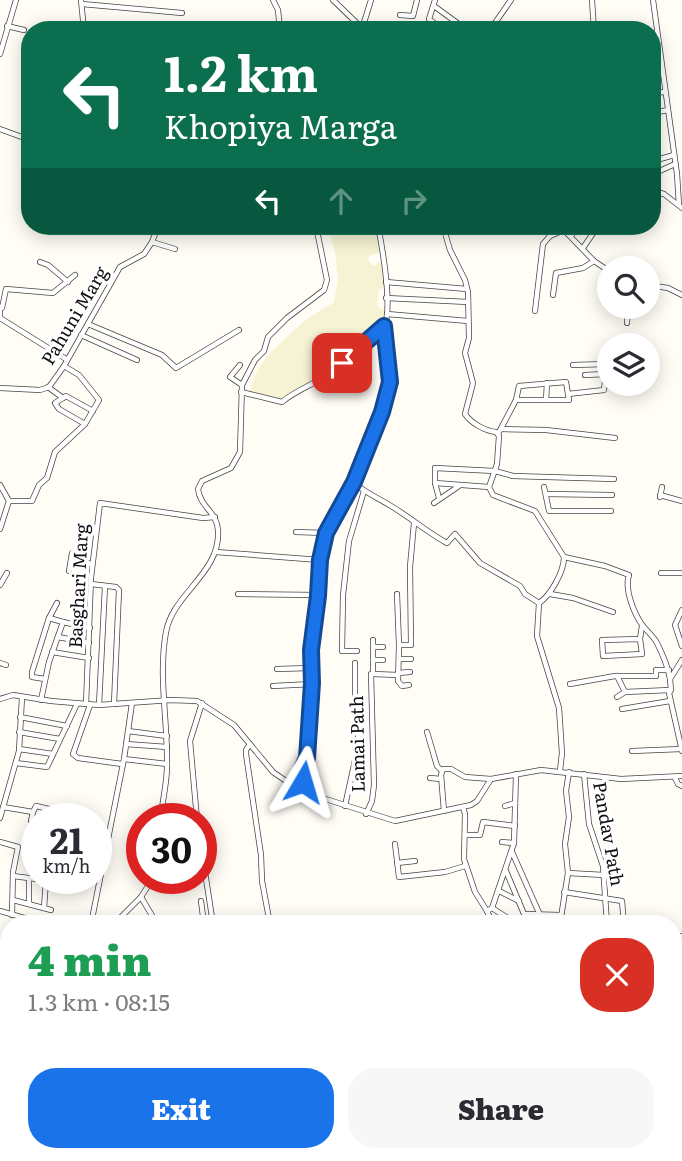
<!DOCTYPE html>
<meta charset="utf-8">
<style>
:root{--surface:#fff;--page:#f7f7f7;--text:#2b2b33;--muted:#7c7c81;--accent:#1a73e8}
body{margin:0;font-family:Literata,serif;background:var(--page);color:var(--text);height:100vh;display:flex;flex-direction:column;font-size:26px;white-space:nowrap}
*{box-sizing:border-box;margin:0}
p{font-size:23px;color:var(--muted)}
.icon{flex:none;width:38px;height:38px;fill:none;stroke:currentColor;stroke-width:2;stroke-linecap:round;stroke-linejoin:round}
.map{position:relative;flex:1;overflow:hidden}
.panel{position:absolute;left:0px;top:915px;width:682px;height:247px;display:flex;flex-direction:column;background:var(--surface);border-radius:28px 28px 0 0;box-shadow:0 4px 18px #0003}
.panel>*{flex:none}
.guide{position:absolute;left:21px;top:21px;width:640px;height:214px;border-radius:28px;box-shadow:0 4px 18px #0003;background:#0b6e4f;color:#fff;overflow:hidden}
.buttons{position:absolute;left:597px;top:256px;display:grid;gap:14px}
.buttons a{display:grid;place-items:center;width:63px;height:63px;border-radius:50%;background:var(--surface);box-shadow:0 4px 18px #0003;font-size:35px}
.speed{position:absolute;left:21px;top:803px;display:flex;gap:14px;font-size:35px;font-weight:700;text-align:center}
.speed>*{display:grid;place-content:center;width:91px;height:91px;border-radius:50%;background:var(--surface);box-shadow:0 4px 18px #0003;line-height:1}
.speed small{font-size:18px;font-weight:400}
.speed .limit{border:10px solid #d22;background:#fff;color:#111}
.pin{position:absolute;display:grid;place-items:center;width:60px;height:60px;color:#fff;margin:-30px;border-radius:14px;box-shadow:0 4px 10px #0006}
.me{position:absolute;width:77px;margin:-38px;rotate:7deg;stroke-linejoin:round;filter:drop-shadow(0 0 5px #0008)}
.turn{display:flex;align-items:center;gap:24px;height:147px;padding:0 28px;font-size:32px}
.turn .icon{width:91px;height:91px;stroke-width:2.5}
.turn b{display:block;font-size:49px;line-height:60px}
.lanes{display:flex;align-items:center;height:66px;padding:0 28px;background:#0003;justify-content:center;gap:35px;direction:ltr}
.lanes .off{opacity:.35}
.round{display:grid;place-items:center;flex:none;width:74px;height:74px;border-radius:28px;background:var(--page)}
.headline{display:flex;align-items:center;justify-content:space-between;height:119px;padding:0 28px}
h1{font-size:42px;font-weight:800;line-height:52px;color:#1e9e55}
.cta{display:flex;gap:14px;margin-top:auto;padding:14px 28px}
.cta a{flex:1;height:80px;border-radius:28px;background:var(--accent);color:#fff;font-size:28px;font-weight:800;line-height:80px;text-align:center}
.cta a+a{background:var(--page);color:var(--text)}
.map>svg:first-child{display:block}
</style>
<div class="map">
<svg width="682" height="1161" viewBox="0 0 682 1161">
<rect width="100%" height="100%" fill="#fffdf5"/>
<polygon fill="#f6f3d4" points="334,226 371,226 376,228 380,250 377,254 370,255 368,260 373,266 382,261 384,269 385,285 379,290 377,304 379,308 386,311 383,322 375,332 370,329 365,331 363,337 370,338 332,370 314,372 313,381 291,392 282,400 249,392 257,371 269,354 305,320 334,302 338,278 335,253 329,229"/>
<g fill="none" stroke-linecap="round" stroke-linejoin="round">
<g stroke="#444" stroke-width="6">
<g id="minor">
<polyline points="81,0 84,30"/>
<polyline points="273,0 278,10 280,30"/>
<polyline points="333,0 364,30"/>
<polyline points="435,0 429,19 443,30"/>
<polyline points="592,0 594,30"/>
<polyline points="653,0 677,174 679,205"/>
<polyline points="82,4 182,13"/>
<polyline points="434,6 467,30"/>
<polyline points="400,15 413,16 417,0"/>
<polyline points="7,26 24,30"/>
<polyline points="362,29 371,0"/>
<polyline points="344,30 354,22"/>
<polyline points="490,30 511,0"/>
<polyline points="0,54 16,0"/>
<polyline points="653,70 662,69"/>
<polyline points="653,93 665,92"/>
<polyline points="653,113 668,110"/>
<polyline points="0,129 30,140"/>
<polyline points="653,148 657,160"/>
<polyline points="653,161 674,155"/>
<polyline points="653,174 675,164"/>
<polyline points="653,191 664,194 682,208"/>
<path d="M443,226L450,250L465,280L468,292L469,338L465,353L473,383L465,414C471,423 485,431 496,432L499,436L497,464L489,487L493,495L535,511L564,557C564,572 550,596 539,603"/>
<polyline points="560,226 594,261 609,271"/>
<polyline points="571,236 577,226"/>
<polyline points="152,242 175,249"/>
<polyline points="583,248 598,226"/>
<polyline points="40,262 48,265 68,282"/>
<polyline points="386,282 467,289"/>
<polyline points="648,285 668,288 682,295"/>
<polyline points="553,295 556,273 583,268 594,261"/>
<polyline points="386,298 468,302"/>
<polyline points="0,307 0,318 66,359"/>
<polyline points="2,308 6,289 53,293 75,275"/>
<polyline points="535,311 543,244 550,236 564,230"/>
<polyline points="387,314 468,321"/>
<polyline points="627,323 628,306"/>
<polyline points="88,324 162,355 176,368 239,330"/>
<polyline points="81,335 137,360"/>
<polyline points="240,365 230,377 242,385"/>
<polyline points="573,365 607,364"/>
<polyline points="585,375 606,374"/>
<polyline points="48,387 63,398"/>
<polyline points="0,388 40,390 49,387 64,366 120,267 144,254 152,242 158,226"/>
<path d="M241,392L282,402C295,391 310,386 324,377C338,368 373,341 383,328C394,313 382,246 378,226"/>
<polyline points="568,394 604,390 608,353"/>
<polyline points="546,400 547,383"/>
<polyline points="85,424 59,409 55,403 66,396 93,411"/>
<polyline points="501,429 546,430 615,438"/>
<polyline points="498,434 516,400 519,386 566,382 569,400 516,400"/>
<path d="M354,483C366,493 378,498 391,506C411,518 427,532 447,543L455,534L480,563L520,586L525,594L539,603L537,636L559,708L562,753L560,771"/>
<polyline points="435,483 439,498"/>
<polyline points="0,485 9,501 0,529"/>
<polyline points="489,487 435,483 435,468 495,471 513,476 614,479"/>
<polyline points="544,487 549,511 611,511"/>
<polyline points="546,494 612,495"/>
<polyline points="660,495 682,501"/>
<polyline points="660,497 662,487"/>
<polyline points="9,501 32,501 39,485 47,478 55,452 85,424 99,400 79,375 64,366"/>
<polyline points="434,503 459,486"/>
<polyline points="296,532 326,533"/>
<polyline points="216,552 320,560"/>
<path d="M564,557L605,566L629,575C624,589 634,614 643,626C648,632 654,637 657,643C663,655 668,666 670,679"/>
<polyline points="71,560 92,564"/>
<polyline points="69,571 72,553"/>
<polyline points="661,573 682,573"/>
<polyline points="91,584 116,587 119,590 114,704"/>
<polyline points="0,585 7,573"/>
<polyline points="238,594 318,595"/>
<polyline points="397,594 399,645"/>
<polyline points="550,594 573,598 613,612"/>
<polyline points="682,610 675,625 682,646"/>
<polyline points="49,618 63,622"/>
<polyline points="58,637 89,643"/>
<polyline points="640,639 602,640 603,656 642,654 640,639 642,626"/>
<polyline points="373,640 373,674 398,675"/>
<polyline points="374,647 383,647"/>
<polyline points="357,651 342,651 343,595 349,541 364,491"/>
<polyline points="52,652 89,658"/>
<polyline points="399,659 411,659"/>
<polyline points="373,660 383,660"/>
<polyline points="682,660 670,679 671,690 669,693 682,751"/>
<polyline points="0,663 6,665"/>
<polyline points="277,669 311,668"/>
<polyline points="398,673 410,672"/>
<polyline points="617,676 625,692"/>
<polyline points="45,679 32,677 32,672 49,618 57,603"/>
<polyline points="570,684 615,676 656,676 656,670 669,670"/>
<polyline points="409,685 402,686 398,681 399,645 411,645 410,567 414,523"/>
<polyline points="273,686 312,684"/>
<polyline points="617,697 625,692 670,690"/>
<polyline points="0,699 13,695 51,701 99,705 171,700 197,701 234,725 273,772 286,781 313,795 395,821 471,805 477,801 491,779 541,770 621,779 682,776"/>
<polyline points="41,700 49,662 63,622 90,628"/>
<polyline points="86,704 91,578 100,503 203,518 215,517"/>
<polyline points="90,705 73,754 78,758 122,764"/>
<polyline points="99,705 105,586"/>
<polyline points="622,709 670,701"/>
<polyline points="20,717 67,726"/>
<polyline points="128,731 167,736"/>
<polyline points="19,732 60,739"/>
<polyline points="427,732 437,766 441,770"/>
<polyline points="126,744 167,747"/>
<polyline points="250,744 246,750 246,754 261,855 262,881 270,924"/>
<polyline points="19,749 53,754"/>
<polyline points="632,751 681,749"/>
<polyline points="124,759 167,764"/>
<polyline points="16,763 47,767 77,704"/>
<polyline points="584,774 589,824 603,866 607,924"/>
<polyline points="430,778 441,779"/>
<polyline points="675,778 678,784 682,786"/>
<polyline points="299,788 303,782 302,770 307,758 311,696 311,650 318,595 320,560 326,533 354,483 382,412 390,382 384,326"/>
<polyline points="345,806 359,742 355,712 355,663"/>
<polyline points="505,806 515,803"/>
<polyline points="3,807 33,812 36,806 49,809 47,819"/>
<polyline points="463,807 465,814 464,859 475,892 487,911 492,908 517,924"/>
<polyline points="444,811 441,775 443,769 451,769 465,777 491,779"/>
<polyline points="33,812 31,821 37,822"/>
<polyline points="366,814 372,801 374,785 371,674 373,674"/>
<polyline points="0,818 19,751 22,697"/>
<path d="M161,819C162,801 167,784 167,766C168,722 158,676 166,632C173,593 221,573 218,530C217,512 200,507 198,489L202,481L231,468L240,452L242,385L255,360L264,351L268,337L287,318L324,290L327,280L316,226"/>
<polyline points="197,819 190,741 202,703"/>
<polyline points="465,835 480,835 483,822 515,826"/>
<polyline points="0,842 18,847 13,872 12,915"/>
<polyline points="502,842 514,843"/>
<polyline points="395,844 399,877 445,872 465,866"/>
<polyline points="201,846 213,924"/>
<polyline points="512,852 540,915"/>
<polyline points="397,863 415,861"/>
<polyline points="506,871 524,914 560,915"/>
<polyline points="568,873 604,875"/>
<polyline points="13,876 52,881"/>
<polyline points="499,891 519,901"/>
<polyline points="564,892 622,901 624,924"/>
<polyline points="141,897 157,924"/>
<polyline points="13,900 51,910"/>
<polyline points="201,901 204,924"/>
<polyline points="29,904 29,878"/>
<polyline points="44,908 46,880"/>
<polyline points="492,908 514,843 516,774"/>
<polyline points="0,911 45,924"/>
<polyline points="487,911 493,924"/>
<polyline points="624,921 635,924"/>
<polyline points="91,924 124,759 132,703"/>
<polyline points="114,924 141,897 153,878"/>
<polyline points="560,924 568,873 565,844 569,817 566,791 569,772"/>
<polyline points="674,938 682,936"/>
<polyline points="8,966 9,966"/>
<polyline points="676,967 682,1028"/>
<polyline points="8,979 9,979"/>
<polyline points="0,992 9,1007"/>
<polyline points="0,1036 9,1033"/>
<polyline points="674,1050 682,1050"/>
<polyline points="232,1153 233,1161"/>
<polyline points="501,1153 508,1161"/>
<polyline points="33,1161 36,1153"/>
<polyline points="103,1161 103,1153"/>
<polyline points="258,1161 258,1153"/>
</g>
</g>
<use href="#minor" stroke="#fff" stroke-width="4.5"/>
</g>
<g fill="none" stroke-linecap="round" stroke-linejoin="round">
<g stroke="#114b97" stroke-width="18">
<polyline id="route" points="303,782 302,769 307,758 312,683 311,650 318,596 320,560 326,533 354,482 382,412 390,382 384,326 342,363"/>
</g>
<use href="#route" stroke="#1a73e8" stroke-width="12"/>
</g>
<g text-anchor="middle" stroke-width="7" stroke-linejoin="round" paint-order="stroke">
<g font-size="18" fill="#111" stroke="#fff">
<text transform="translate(75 316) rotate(-59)" y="6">Pahuni Marg</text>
<text transform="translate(79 586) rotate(-87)" y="6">Basghari Marg</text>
<text transform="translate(358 744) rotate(-91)" y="6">Lamai Path</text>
<text transform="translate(608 834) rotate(80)" y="6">Pandav Path</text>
</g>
</g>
</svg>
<div class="buttons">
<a><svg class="icon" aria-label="search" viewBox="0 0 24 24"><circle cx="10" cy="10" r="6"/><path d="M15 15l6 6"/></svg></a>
<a><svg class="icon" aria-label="layers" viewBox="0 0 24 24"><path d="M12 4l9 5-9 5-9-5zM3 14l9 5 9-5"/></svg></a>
</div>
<div class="speed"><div>21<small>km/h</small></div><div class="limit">30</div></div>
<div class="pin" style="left:342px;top:363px;background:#d93025"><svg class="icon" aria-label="arrive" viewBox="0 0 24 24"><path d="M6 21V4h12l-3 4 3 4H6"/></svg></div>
<svg class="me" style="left:303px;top:782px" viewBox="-20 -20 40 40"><path d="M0-17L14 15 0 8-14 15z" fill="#1a73e8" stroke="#fff" stroke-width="4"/></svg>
<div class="guide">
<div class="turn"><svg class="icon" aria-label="left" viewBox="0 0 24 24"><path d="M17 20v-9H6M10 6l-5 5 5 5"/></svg><div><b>1.2 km</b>Khopiya Marga</div></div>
<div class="lanes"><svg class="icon" aria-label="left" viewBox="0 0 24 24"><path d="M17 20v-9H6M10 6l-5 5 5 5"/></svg><svg class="icon off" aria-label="ahead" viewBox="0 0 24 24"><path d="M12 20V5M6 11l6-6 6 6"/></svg><svg class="icon off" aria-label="right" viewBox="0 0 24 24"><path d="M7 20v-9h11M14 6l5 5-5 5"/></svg></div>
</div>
<section class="panel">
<div class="headline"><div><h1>4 min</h1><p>1.3 km · 08:15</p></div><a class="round" style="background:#d93025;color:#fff"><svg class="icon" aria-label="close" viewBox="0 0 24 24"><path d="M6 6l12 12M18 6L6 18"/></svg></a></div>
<div class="cta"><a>Exit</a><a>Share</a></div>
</section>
</div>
